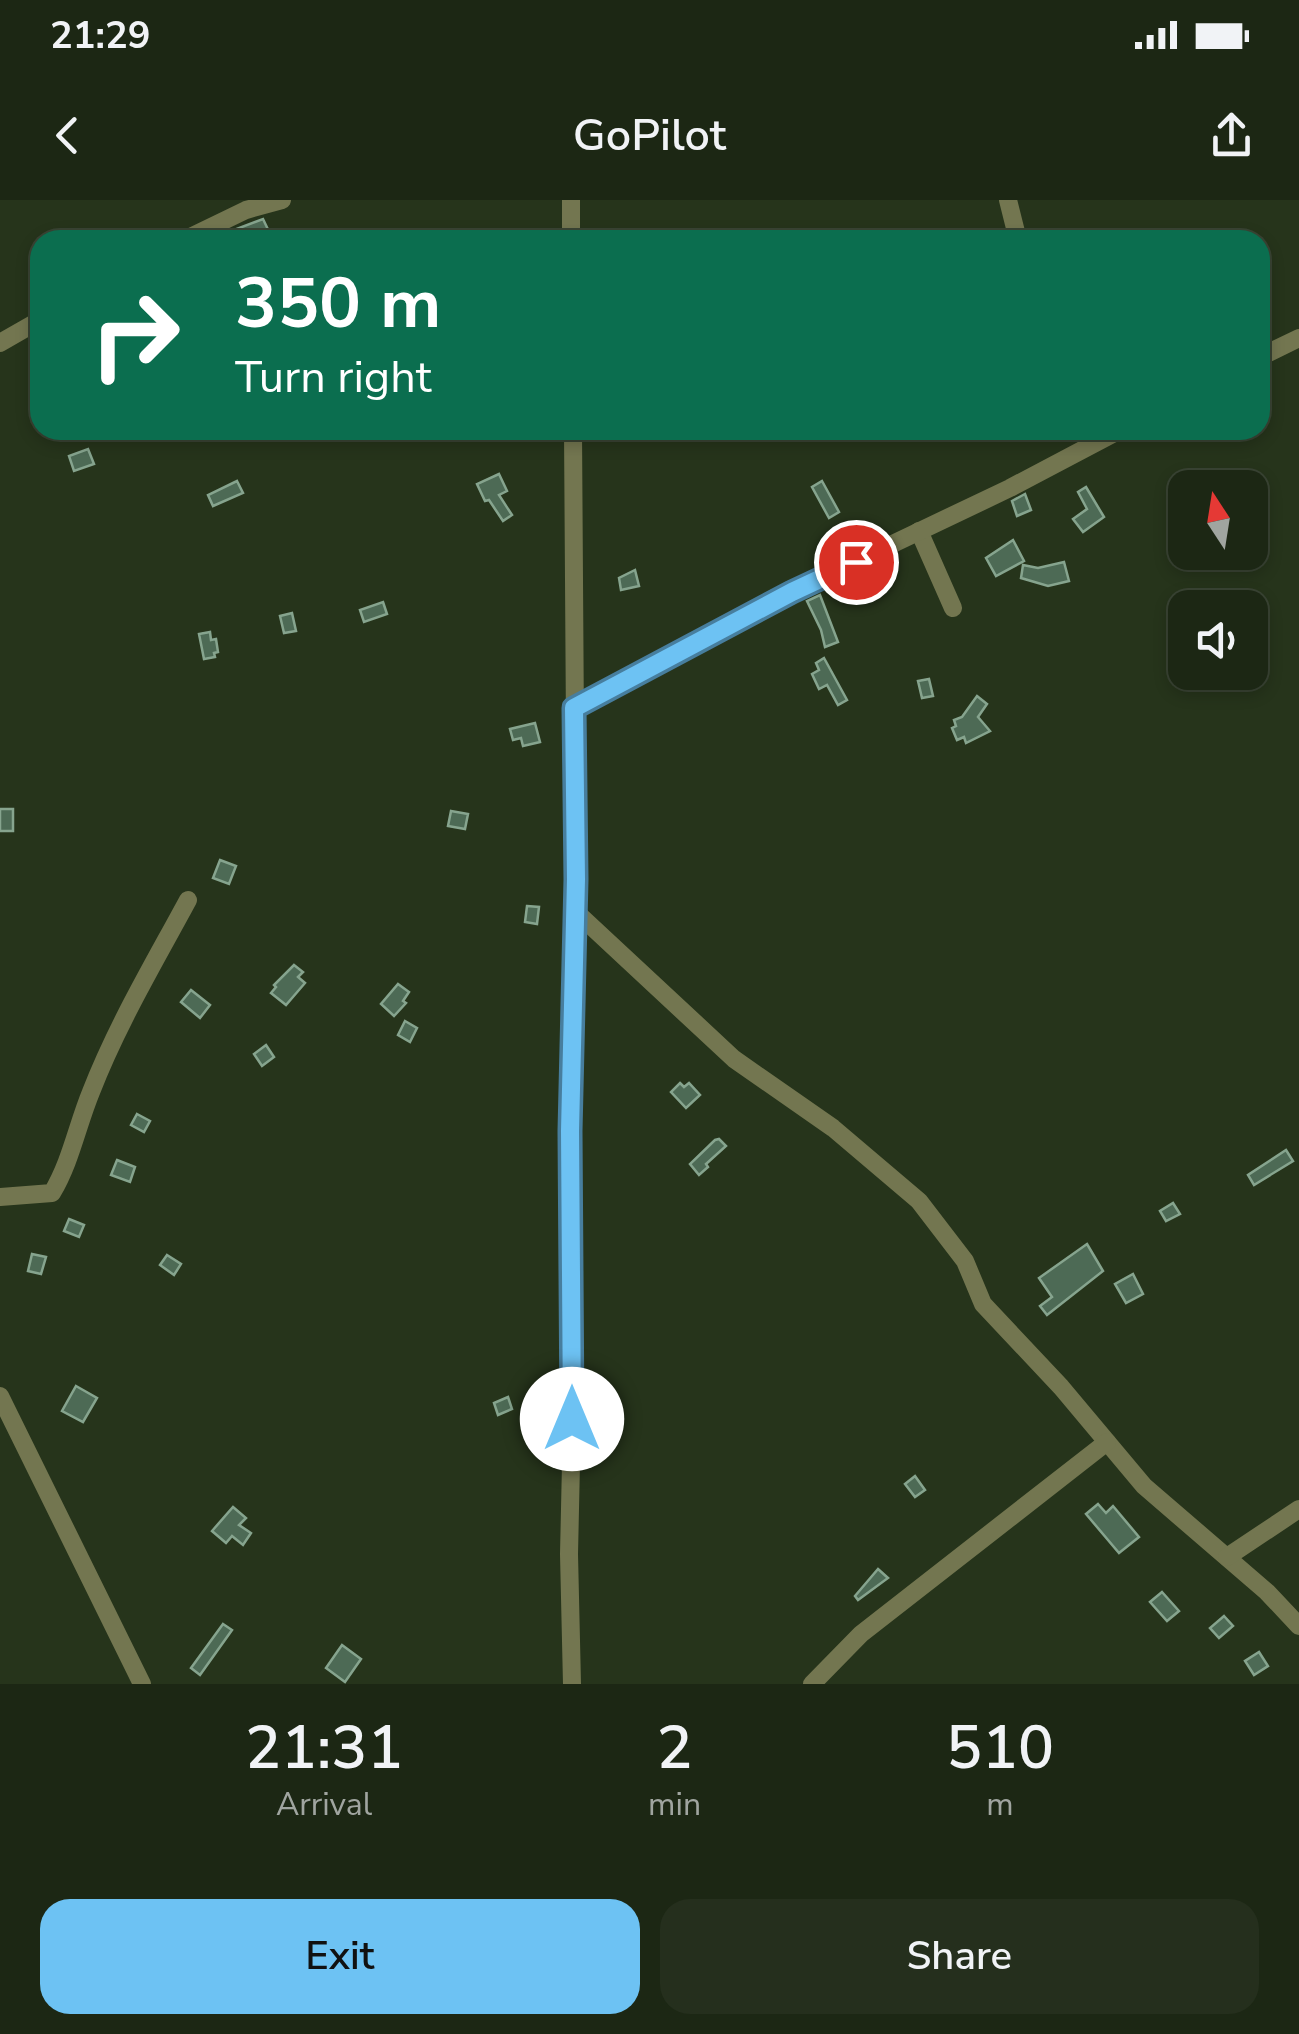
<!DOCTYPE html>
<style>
:root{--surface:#1c2714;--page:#252f1d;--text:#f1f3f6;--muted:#a0a5a0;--line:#3a4434;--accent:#6dc2f3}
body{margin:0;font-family:"Nunito Sans",sans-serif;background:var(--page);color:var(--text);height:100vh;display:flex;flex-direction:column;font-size:38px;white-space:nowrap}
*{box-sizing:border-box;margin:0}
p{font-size:32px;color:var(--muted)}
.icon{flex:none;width:55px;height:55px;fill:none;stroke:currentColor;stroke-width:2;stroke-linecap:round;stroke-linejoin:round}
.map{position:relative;height:1484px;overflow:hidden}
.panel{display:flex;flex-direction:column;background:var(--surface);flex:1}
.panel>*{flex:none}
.banner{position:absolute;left:30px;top:30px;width:1240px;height:210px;border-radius:30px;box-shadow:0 5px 15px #0003,0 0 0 2px var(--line);background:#0b6e4f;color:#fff;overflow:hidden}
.needle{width:65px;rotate:348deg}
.buttons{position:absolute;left:1168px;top:270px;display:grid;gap:20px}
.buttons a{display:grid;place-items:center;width:100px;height:100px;border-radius:20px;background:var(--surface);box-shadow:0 5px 15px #0003,0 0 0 2px var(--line);font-size:50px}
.pin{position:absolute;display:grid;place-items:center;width:85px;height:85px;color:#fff;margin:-42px;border:5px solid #fff;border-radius:50%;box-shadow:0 2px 10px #0007}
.me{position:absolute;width:110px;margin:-55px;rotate:0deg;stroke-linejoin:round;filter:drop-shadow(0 0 8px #0008)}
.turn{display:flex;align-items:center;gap:35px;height:210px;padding:0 40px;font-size:45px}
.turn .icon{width:130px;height:130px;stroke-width:2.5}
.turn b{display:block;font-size:70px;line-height:85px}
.eta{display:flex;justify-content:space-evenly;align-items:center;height:170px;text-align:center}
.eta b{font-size:60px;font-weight:600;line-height:70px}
.cta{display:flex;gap:20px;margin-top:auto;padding:20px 40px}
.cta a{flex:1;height:115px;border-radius:30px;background:var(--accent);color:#111;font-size:40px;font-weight:600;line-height:115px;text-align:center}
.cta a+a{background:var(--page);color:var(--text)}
.status{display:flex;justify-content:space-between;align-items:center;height:70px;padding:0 50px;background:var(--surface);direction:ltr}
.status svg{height:28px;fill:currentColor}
header{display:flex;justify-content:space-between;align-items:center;height:130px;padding:0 40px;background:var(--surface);font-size:45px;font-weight:600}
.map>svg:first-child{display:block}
</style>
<div class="status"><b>21:29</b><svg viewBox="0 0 49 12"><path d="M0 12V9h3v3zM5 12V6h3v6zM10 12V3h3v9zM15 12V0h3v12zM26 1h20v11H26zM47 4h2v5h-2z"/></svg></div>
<header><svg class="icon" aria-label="back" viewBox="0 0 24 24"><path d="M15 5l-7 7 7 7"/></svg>GoPilot<svg class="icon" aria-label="share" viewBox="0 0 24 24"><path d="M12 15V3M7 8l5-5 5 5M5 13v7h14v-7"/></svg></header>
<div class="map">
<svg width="1299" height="1484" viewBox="0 0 1299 1484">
<rect width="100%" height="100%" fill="#26341b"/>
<g fill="#4d6a55" stroke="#86a48e" stroke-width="2.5">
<polygon points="263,19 273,40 232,40 231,31"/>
<polygon points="88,249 94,264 74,271 69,256"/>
<polygon points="499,274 507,291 499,295 512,315 503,321 489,300 485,301 477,284"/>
<polygon points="237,281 243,293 213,306 208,295"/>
<polygon points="822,281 839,312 829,318 812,287"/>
<polygon points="1086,287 1104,317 1083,332 1073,319 1087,309 1078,292"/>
<polygon points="1025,294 1031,310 1017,316 1012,301"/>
<polygon points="1013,340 1024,361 996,376 986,358"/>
<polygon points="1064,362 1069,381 1048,386 1021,378 1023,365 1038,368"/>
<polygon points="635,370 639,386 621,390 619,378"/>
<polygon points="820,395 838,442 825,447 821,430 807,401"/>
<polygon points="383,402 387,414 364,422 360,410"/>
<polygon points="292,413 296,431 284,433 280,416"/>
<polygon points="210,432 211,440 216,439 218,452 214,453 215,457 204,459 199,434"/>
<polygon points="824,458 847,500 838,505 827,485 819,489 812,474 819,470 816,463"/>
<polygon points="1230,472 1244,472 1250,484 1238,490"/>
<polygon points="929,479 933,496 922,498 918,481"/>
<polygon points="977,496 987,504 978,517 990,531 966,543 964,537 957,540 952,528 956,526 954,520 962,517"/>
<polygon points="535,523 540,542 523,546 521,538 513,540 510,529"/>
<rect x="0" y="609" width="13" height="22"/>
<polygon points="451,611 468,614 465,629 448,626"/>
<polygon points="220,660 236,666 229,684 213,678"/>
<polygon points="527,706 539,707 537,724 525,722"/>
<polygon points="294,765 303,772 298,777 305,783 286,805 271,793 276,787 274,785"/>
<polygon points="398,784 409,792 403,801 406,803 394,816 381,804"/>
<polygon points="191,790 210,805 200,818 181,802"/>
<polygon points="405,821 417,828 410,842 398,835"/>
<polygon points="266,845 274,857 262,866 254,854"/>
<polygon points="680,883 684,887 689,883 700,895 686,908 671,892"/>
<polygon points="137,914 150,921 144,932 131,925"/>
<polygon points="719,939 726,946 706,964 708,967 699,975 690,964 715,940"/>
<polygon points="1286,950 1293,961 1254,985 1248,975"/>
<polygon points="117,960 135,967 130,982 111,975"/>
<polygon points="1173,1003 1180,1014 1166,1021 1160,1011"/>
<polygon points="69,1019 84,1025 79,1037 64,1031"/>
<polygon points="1087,1044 1103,1071 1047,1115 1040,1106 1052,1097 1039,1078"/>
<polygon points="32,1054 46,1057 41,1074 28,1071"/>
<polygon points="167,1055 181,1064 174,1075 160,1065"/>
<polygon points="1133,1074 1143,1094 1126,1103 1115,1084"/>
<polygon points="76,1186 97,1198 83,1222 62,1211"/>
<polygon points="508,1197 512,1209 498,1215 494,1203"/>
<polygon points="915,1276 925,1290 915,1297 905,1284"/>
<polygon points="1098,1304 1106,1313 1113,1306 1139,1337 1119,1353 1086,1314"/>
<polygon points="233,1307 246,1318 239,1325 251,1333 243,1345 232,1336 226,1343 212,1331"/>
<polygon points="878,1369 888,1378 858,1400 855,1396"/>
<polygon points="1162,1392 1179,1411 1167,1421 1150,1402"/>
<polygon points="1224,1416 1233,1426 1219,1438 1210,1428"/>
<polygon points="223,1424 232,1430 200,1475 191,1468"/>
<polygon points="342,1445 361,1459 345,1482 326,1468"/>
<polygon points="1259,1452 1268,1466 1254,1475 1245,1461"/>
</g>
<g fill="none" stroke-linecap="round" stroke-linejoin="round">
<g stroke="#737650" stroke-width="18">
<polyline points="571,0 571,40"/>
<polyline points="1008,0 1018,40"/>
<polyline points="184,40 246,10 282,0"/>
<polyline points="0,143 40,120"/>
<polyline points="1260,157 1299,138"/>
<polyline points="919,331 953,408"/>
<polyline points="575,508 792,392 1010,288 1120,230"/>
<polyline points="575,711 734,859 833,928 919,1001 965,1061 983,1104 1061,1187 1144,1286 1267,1392 1299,1426"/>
<path d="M0,997L52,993C71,961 77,926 91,892C117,825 154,763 188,700"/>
<polyline points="0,1196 142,1484"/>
<polyline points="1227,1357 1299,1309"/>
<polyline points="572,1484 569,1354 572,1219 570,931 576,679 573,230"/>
<polyline points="812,1484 861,1434 1107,1242"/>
</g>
</g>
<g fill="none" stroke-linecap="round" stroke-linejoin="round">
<g stroke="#477e9e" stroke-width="25">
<polyline id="route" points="572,1219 570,931 576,679 574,508 792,392 856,362"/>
</g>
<use href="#route" stroke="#6dc2f3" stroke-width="18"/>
</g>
</svg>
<div class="buttons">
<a><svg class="needle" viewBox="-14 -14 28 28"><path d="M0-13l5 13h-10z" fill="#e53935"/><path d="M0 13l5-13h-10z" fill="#a0a5a0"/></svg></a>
<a><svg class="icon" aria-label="sound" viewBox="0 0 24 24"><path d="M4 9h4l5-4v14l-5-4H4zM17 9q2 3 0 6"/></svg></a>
</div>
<div class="pin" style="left:856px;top:362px;background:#d93025"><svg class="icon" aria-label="arrive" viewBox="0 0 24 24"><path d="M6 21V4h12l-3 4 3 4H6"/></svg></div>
<svg class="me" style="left:572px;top:1219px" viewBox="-20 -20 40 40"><circle r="19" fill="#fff"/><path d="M0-13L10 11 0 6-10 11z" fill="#6dc2f3"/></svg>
<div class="banner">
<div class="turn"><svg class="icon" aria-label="right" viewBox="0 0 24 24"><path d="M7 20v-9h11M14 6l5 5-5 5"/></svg><div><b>350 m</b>Turn right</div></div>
</div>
</div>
<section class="panel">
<div class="eta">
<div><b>21:31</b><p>Arrival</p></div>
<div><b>2</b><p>min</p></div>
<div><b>510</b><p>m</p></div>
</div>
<div class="cta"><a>Exit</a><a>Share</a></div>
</section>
